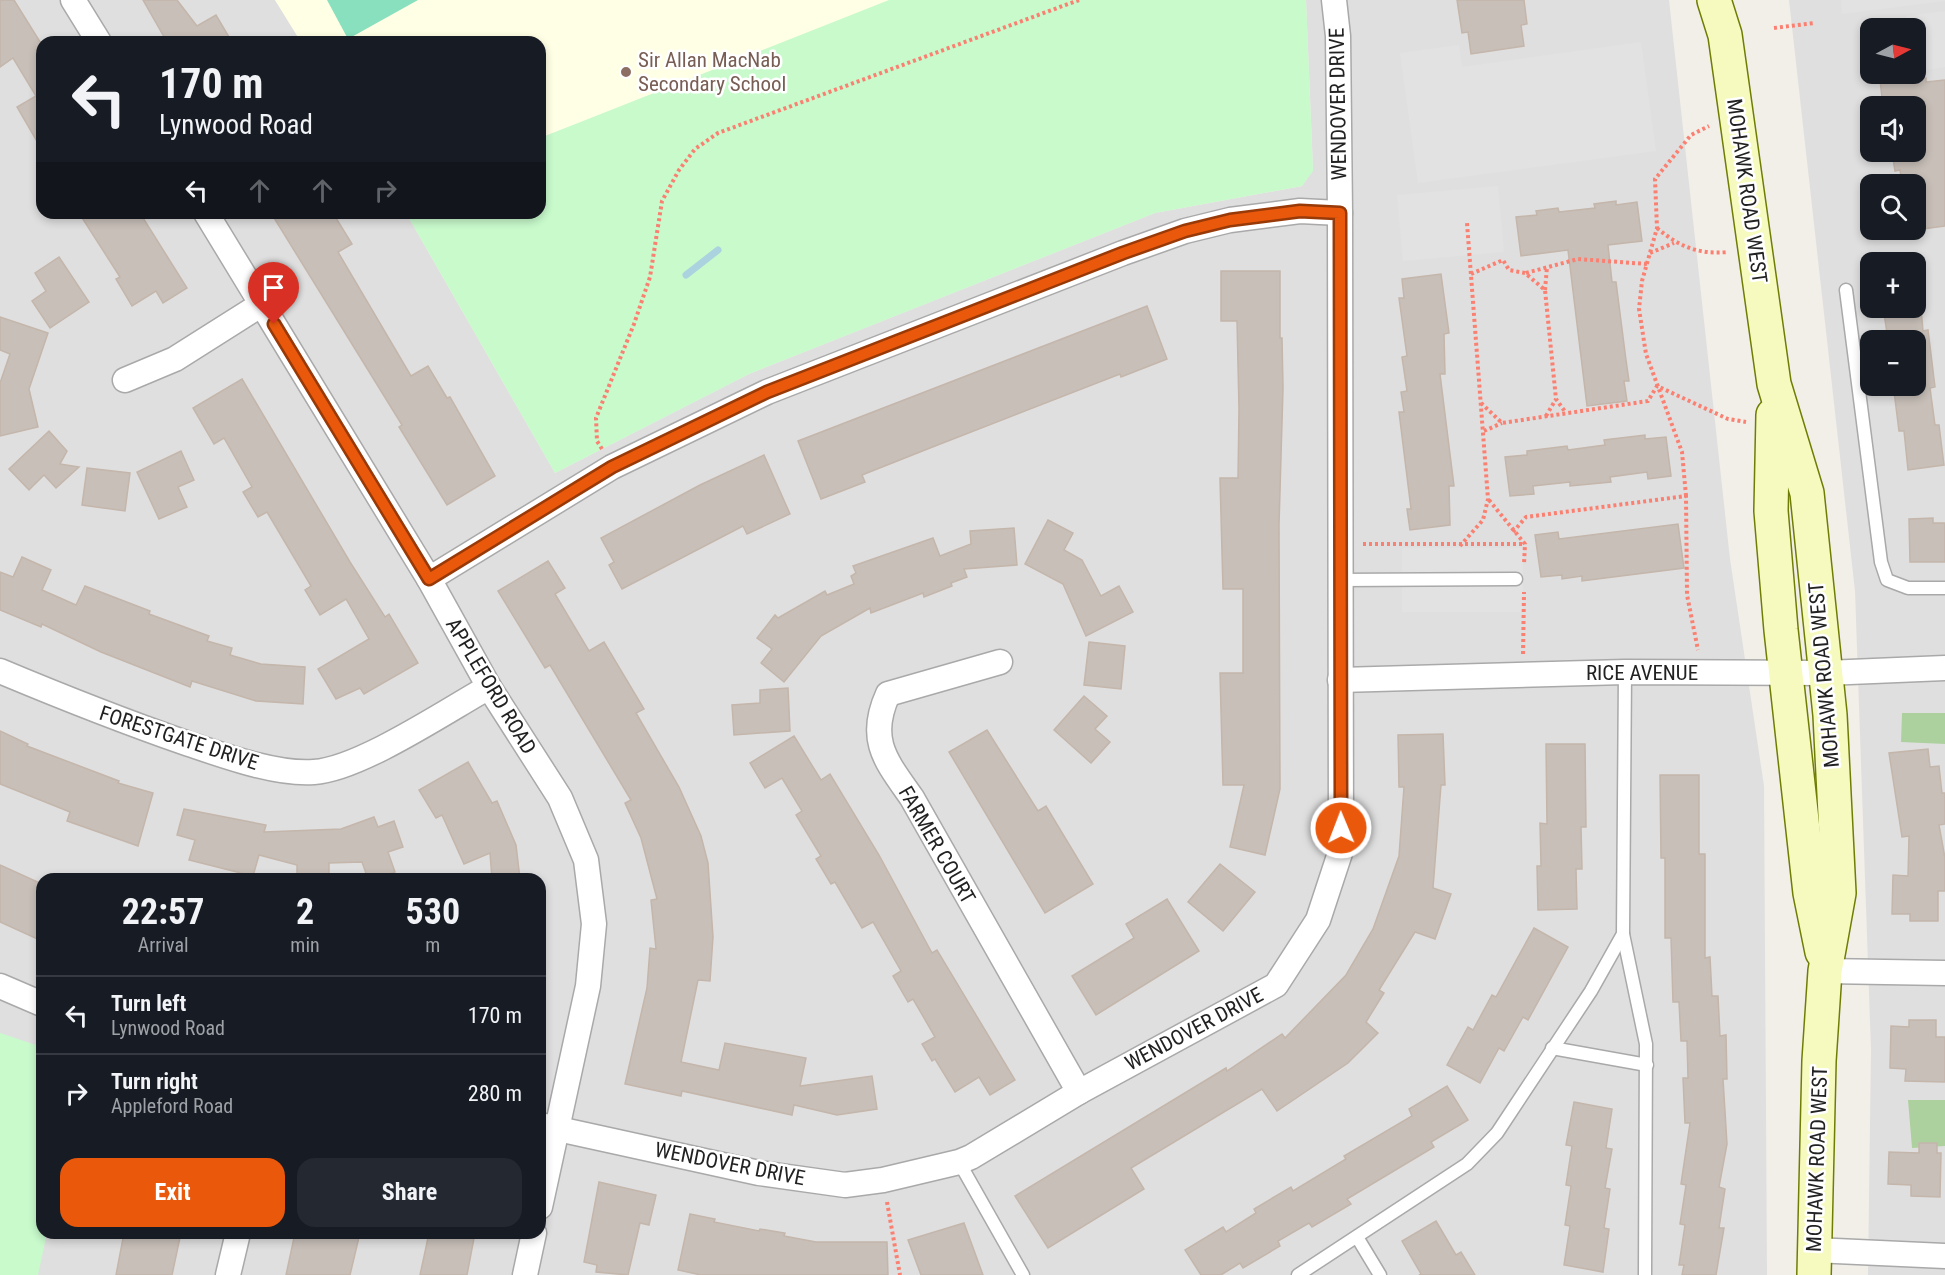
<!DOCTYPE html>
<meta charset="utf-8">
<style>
:root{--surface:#171b24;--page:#242831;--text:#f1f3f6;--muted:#9ea1a6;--line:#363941;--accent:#ea580c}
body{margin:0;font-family:"Roboto Condensed",sans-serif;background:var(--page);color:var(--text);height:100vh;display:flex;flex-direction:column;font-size:22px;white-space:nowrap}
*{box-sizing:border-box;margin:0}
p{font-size:20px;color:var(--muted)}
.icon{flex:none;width:33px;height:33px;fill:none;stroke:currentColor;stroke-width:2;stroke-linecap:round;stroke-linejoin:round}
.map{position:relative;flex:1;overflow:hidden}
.drawer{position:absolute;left:36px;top:873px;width:510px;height:366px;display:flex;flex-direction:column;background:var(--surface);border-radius:18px;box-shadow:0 3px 9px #0003}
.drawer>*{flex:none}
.hud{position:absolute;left:36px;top:36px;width:510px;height:183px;border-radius:18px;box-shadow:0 3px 9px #0003;background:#171b24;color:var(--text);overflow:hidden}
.needle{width:39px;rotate:83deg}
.tools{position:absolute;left:1860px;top:18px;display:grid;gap:12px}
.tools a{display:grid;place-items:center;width:66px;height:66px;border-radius:12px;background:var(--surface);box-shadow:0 3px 9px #0003;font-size:30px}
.pin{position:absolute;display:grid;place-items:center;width:51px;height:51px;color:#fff;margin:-62px -26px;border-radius:50% 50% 50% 0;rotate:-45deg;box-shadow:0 0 6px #0007}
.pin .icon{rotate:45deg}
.me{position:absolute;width:66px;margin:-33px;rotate:359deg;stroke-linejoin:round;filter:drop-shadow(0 0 4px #0008)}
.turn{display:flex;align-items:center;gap:21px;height:126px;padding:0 24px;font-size:27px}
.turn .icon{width:78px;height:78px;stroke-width:2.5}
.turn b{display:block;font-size:42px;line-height:51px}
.lanes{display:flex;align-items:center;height:57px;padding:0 24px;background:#0003;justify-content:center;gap:30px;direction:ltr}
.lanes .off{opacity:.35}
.eta{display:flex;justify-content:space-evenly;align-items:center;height:102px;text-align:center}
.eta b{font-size:36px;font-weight:700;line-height:42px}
.cta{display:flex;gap:12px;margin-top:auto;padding:12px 24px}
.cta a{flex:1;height:69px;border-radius:18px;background:var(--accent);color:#fff;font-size:24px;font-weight:700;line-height:69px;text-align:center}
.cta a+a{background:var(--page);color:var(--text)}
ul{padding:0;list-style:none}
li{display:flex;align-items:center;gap:18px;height:78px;padding:0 24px;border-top:2px solid var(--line)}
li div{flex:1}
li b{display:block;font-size:22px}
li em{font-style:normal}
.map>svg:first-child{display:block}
</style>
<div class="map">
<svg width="1945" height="1275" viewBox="0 0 1945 1275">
<rect width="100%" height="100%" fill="#f2efe9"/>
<g fill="#e0dfdf" fill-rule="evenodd">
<path d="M0,0H275L301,42H42V213H406L555,473L749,374L1155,213L1302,186L1313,170L1306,0H1669L1730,559L1764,786L1767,1275H0ZM42,879H540V1233H42Z"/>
<path d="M1789,0H1945V1275H1868L1871,1050L1855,591ZM1870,28H1916V74H1870ZM1870,106H1916V152H1870ZM1870,184H1916V230H1870ZM1870,262H1916V308H1870ZM1870,340H1916V386H1870Z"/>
</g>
<polygon fill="#ffffe5" points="275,0 897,0 540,138 540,42 301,42"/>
<g fill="#add19e">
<polygon points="1902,713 1945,713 1945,744 1901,742"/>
<polygon points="1908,1100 1945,1100 1945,1146 1912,1148"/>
</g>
<g fill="#c8facc">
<polygon points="889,0 1306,0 1313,171 1302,186 1155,213 749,374 555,473 406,213 540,213 540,138"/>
<polygon points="0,1033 42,1047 42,1233 47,1233 38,1275 0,1275"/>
</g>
<polygon fill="#88e0be" points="327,0 418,0 348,39"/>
<g fill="#e2e2e2">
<polygon points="1841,0 1945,0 1945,1 1842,14"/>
<polygon points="1945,11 1945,67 1927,70 1925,57 1916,58 1916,28 1907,28 1906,16"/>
<polygon points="1641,42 1656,151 1418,183 1400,53 1459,45 1462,67"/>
<polygon points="1498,186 1504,252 1403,261 1397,195"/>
<rect x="1402" y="548" width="121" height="64"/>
</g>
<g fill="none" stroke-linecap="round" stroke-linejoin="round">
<polyline stroke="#aad3df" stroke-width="7" points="686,275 718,250"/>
</g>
<g fill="#c7bfb8" stroke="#c4b6ab" stroke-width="1.5">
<polygon points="0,0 14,0 42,45 42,150 17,107 36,96 13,58 0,67"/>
<polygon points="143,0 177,0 197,26 216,15 232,42 167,42"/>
<polygon points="1457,0 1524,0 1527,24 1521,25 1524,46 1471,54 1468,32 1462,33"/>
<polygon points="1905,77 1905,80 1926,78 1926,82 1945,80 1945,226 1916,230 1916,184 1902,184 1900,170 1895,171 1892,152 1916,152 1916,106 1883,106 1880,80"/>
<polygon points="1616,201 1616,205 1637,202 1642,241 1608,245 1612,282 1616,282 1626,360 1629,381 1624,381 1627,401 1587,406 1568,250 1521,256 1516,217 1537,215 1536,211 1558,208 1559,212 1595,208 1594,204"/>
<polygon points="79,213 140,213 187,288 163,303 156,291 132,306 116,279 120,277"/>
<polygon points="271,213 333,213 352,244 338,252 411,376 428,366 447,398 450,397 495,476 447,505 399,427 402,425"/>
<polygon points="59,257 89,302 50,328 32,301 46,291 35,273"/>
<polygon points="1221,271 1280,271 1280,338 1282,338 1283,388 1279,525 1280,789 1265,855 1230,847 1244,785 1223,785 1220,673 1243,673 1243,589 1223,589 1220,478 1238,478 1239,409 1237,321 1221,321"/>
<polygon points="1441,274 1449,333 1444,334 1445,374 1440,374 1454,486 1449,486 1450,525 1410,530 1407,509 1411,509 1399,412 1404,412 1401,392 1407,391 1402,357 1407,356 1399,298 1404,298 1402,279"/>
<polygon points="1147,306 1167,359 1121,377 1120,374 930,448 862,475 865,482 821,499 798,441"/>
<polygon points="1921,308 1923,331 1928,330 1935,387 1930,388 1935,425 1939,425 1944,465 1908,470 1904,431 1899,431 1894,391 1899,390 1898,386 1916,386 1916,340 1888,340 1884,313"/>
<polygon points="0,317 48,333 29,389 38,427 0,436 0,383 10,354 0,350"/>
<polygon points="242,379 350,562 385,617 389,614 418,663 364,694 360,688 336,699 318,669 369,639 346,599 320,615 305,590 311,586 267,512 258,517 243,492 252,487 224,438 214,444 193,408"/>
<polygon points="49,431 67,451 60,464 79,467 56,488 44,475 29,490 9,469"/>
<polygon points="1645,435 1645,439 1666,437 1671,476 1648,479 1647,472 1610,477 1611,482 1570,486 1570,482 1533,486 1534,494 1510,496 1505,457 1527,455 1527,451 1567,446 1568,450 1605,445 1604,440"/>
<polygon points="181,451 194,480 178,487 187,507 159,519 137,472"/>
<polygon points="764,455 790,514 747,534 743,526 622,589 609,565 614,562 601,538 700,485"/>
<polygon points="87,468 130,473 125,511 82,505"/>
<polygon points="1933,518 1933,523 1945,523 1945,562 1910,562 1909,519"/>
<polygon points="1048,520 1073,533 1064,550 1082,560 1101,596 1119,586 1133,612 1086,636 1063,584 1025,564"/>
<polygon points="1678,524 1684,568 1582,581 1582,576 1562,579 1562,575 1541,577 1535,535 1558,532 1559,539"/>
<polygon points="1014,528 1017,565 964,569 967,577 951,583 952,586 924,597 923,593 871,613 870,608 821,636 784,682 761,663 772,649 757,638 775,615 778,618 825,591 827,595 854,584 851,576 856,573 853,566 933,538 940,556 971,544 970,531"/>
<polygon points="22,557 51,570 42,590 76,605 85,586 150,611 149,614 209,636 207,641 232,648 230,655 261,664 305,667 303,704 256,701 192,681 190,687 101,652 42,624 41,627 0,610 0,572 13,577"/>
<polygon points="548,561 565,588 555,594 589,651 604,642 644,709 636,713 679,787 701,836 708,863 713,937 710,981 698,980 681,1062 719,1070 725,1043 806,1058 800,1086 872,1076 877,1109 837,1115 794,1105 792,1115 682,1091 681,1096 625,1084 647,988 650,948 656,949 651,900 657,899 641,838 625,803 631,800 550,665 545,668 498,591"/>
<polygon points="1089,642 1125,646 1121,689 1084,685"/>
<polygon points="788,688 790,731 734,735 732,705 760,703 760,690"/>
<polygon points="1084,696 1107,716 1095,729 1110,742 1091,763 1054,730"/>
<polygon points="987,730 1038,811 1046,806 1093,884 1045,913 949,752"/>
<polygon points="0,731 28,744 27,746 119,781 118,783 153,793 138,846 67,821 70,812 0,784"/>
<polygon points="1443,734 1445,785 1441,785 1433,888 1451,894 1435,939 1415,932 1379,990 1384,993 1366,1022 1378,1033 1348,1063 1277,1111 1262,1089 1131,1168 1144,1189 1048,1248 1015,1196 1226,1068 1227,1071 1282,1034 1285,1038 1346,975 1373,929 1399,856 1404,787 1399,787 1398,735"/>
<polygon points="794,736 821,780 830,774 879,855 932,953 937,950 1015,1080 990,1095 979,1077 955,1092 935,1059 932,1061 922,1044 935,1037 913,999 908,1002 893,976 901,971 873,922 862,928 835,882 831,884 816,859 821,856 796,815 802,811 782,778 765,788 750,763"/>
<polygon points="1546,744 1585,744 1586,827 1581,827 1582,869 1576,869 1577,909 1538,910 1537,866 1541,866 1540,823 1547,824"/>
<polygon points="1928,749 1930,767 1939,766 1942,793 1945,793 1945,824 1939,825 1945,858 1945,891 1938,891 1938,921 1910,921 1910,914 1892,914 1893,875 1908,876 1909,836 1902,837 1889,753"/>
<polygon points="468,762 492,803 497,801 516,845 520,879 492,879 490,853 464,864 442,815 436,818 419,790"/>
<polygon points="1660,775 1699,775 1699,854 1705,854 1705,958 1710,957 1712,996 1718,996 1720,1036 1726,1035 1727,1079 1723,1079 1727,1144 1719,1187 1725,1189 1719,1228 1724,1228 1716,1275 1682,1275 1684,1265 1679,1265 1685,1225 1680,1224 1686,1185 1681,1184 1690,1123 1685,1123 1683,1078 1688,1078 1687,1041 1681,1041 1679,1002 1673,1002 1671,938 1665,938 1665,858 1661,858"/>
<polygon points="184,809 266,825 264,832 341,829 374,817 378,827 394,821 403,847 388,852 395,872 375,879 368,879 362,862 329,863 329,879 297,879 297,865 259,855 253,876 189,860 195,840 177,835"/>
<polygon points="1220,864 1255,892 1223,931 1188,902"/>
<polygon points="0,865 42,884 42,941 0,922"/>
<polygon points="1167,899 1199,951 1096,1015 1072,976 1134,938 1126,924"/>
<polygon points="1534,928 1568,947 1528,1020 1523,1017 1504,1051 1499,1048 1480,1083 1447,1065 1468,1027 1473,1030 1492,995 1496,997"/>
<polygon points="1909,1020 1936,1020 1936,1037 1945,1037 1945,1082 1905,1081 1906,1069 1890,1068 1891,1026 1909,1027"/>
<polygon points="1447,1086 1468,1120 1431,1142 1434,1147 1347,1199 1351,1204 1312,1227 1309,1223 1278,1241 1280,1246 1243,1268 1240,1263 1221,1275 1201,1275 1185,1250 1223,1227 1226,1232 1256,1213 1254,1209 1291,1187 1293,1191 1346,1159 1344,1156 1412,1116 1409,1109"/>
<polygon points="1574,1102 1612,1109 1606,1148 1612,1149 1605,1188 1610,1189 1604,1228 1609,1229 1603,1272 1564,1265 1570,1226 1565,1225 1571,1186 1566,1185 1572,1146 1566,1145"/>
<polygon points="1919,1143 1937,1143 1937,1153 1941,1153 1940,1197 1911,1196 1911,1185 1888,1184 1889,1152 1919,1153"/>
<polygon points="599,1182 656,1195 649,1225 640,1223 628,1275 596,1272 597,1265 584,1262"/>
<polygon points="690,1214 715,1219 714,1222 759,1231 760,1229 785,1233 784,1236 816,1242 887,1242 888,1275 701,1275 678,1270"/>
<polygon points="1436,1221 1456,1255 1461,1252 1475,1275 1419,1275 1421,1274 1402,1241"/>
<polygon points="964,1223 983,1275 921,1275 908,1240"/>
<polygon points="124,1233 181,1233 172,1275 116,1275"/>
<polygon points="295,1233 360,1233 350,1275 286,1275"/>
<polygon points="429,1233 475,1233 467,1275 420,1275"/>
</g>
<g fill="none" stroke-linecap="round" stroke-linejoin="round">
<g stroke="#a9a9a9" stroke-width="15">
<g id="service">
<polyline points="1846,290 1881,562 1887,580 1908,588 1945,588"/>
<polyline points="1339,580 1516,579"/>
<polyline points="1623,934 1646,1044 1645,1275"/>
<polyline points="1552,1048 1647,1065"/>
<polyline points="959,1162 1023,1275"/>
<polyline points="1357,1237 1380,1275"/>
<polyline points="1298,1275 1467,1164 1497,1133 1591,991 1623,934 1625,672"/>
</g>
</g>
<g stroke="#a9a9a9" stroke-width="27">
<g id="minor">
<polyline points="73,0 99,42"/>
<polyline points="206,213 429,579 489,687 560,798 586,860 594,924 588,986 540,1207"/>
<polyline points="125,380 175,359 262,304"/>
<polyline points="429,579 612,467 767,392 1123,253 1185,231 1230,220 1300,211 1340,213"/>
<path d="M1000,662L888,694C867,740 886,761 912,798L1079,1092"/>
<path d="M0,671C62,697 123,721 186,743C222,755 276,775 314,772C360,769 446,711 489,687"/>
<polyline points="1340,680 1625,672 1826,673 1945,668"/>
<polyline points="1825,971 1945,973"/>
<polyline points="0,986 42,1004"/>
<polyline points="540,1125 759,1173 845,1185 883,1180 959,1162 971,1157 1079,1092 1276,985 1318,920 1341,850 1340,213 1338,36 1334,0"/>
<polyline points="1814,1250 1945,1256"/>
<polyline points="228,1275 238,1233"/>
<polyline points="525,1275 534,1233"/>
</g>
</g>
<g stroke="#707d05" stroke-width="36">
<g id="secondary">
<polyline points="1714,0 1725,35 1774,384 1807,493 1830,715 1839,893 1825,971 1819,1061 1814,1275"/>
<polyline points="1773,415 1771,511 1781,630 1810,893 1822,952"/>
</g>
</g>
<g stroke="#fa8072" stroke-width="4" stroke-dasharray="3 3" stroke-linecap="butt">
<polyline points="1774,28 1814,23"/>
<path d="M1657,228C1678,246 1699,255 1727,252"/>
<polyline points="1650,253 1674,243"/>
<polyline points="1526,273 1578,259 1647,264"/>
<polyline points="1471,274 1503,260 1509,270 1525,273 1545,290 1556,399 1566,413"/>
<polyline points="1545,290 1547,267"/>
<polyline points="1481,403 1502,423 1648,401 1657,386 1728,419 1746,422"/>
<polyline points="1546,416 1556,399"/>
<polyline points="1484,431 1502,423"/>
<polyline points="602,449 597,441 596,418 634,324 650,277 662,201 679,170 695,149 718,133 1079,0"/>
<polyline points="1686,496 1682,452 1646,354 1639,309 1642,281 1657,228 1655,179 1691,135 1709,126"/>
<polyline points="1489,500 1525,544 1524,564"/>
<polyline points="1513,532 1526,517 1686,496 1687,595 1698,650"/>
<polyline points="1363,544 1524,544"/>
<polyline points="1460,546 1483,520 1488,499 1467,223"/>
<polyline points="1523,654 1524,592"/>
<polyline points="887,1202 900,1275"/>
</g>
<use href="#service" stroke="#fff" stroke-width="12"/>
<use href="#minor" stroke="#fff" stroke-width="24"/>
<use href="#secondary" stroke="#f7fabf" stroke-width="33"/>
</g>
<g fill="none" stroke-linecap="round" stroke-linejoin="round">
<g stroke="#983908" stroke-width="15">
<polyline id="route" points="274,324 429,579 612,467 767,392 1123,253 1185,231 1230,220 1277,214 1300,211 1340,213 1341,828"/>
</g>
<use href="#route" stroke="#ea580c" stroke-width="10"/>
</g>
<circle fill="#8d6e63" stroke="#fff" stroke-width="2" cx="626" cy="72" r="6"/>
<g text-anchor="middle" stroke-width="5" stroke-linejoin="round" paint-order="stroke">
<g font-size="21" fill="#785e54" stroke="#fff" text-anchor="start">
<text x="638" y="67">Sir Allan MacNab<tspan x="638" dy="24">Secondary School</tspan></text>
</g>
<g font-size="21" fill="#222" stroke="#fff">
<text transform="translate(1338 104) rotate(-91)" y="7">WENDOVER DRIVE</text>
<text transform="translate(1747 191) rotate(82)" y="7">MOHAWK ROAD WEST</text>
<text x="1642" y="680">RICE AVENUE</text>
<text transform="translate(1824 675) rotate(-95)" y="7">MOHAWK ROAD WEST</text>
<text transform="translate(491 686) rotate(59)" y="7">APPLEFORD ROAD</text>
<text transform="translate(179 738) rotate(18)" y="7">FORESTGATE DRIVE</text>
<text transform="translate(937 845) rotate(60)" y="7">FARMER COURT</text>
<text transform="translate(1194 1029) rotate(-28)" y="7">WENDOVER DRIVE</text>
<text transform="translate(1817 1159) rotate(-88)" y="7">MOHAWK ROAD WEST</text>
<text transform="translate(730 1164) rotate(11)" y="7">WENDOVER DRIVE</text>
</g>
</g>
</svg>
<div class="tools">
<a><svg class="needle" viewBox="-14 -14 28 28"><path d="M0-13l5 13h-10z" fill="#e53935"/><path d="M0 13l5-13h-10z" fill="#9ea1a6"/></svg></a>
<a><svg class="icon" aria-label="sound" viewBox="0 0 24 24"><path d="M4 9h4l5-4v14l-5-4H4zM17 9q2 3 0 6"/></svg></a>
<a><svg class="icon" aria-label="search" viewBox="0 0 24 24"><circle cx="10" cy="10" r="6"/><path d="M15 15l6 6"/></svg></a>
<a>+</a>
<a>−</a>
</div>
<div class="pin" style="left:274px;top:324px;background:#d93025"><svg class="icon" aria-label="arrive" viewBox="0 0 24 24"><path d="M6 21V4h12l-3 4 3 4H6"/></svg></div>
<svg class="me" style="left:1341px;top:828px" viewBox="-20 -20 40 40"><circle r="17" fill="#ea580c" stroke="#fff" stroke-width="3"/><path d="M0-11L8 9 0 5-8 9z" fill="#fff"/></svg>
<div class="hud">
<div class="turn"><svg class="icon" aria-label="left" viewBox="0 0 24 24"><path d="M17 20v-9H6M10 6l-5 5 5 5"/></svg><div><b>170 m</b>Lynwood Road</div></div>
<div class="lanes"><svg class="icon" aria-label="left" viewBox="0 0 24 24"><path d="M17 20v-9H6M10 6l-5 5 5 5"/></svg><svg class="icon off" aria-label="ahead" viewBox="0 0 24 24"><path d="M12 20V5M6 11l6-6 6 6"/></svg><svg class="icon off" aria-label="ahead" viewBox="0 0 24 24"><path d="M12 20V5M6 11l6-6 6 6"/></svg><svg class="icon off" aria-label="right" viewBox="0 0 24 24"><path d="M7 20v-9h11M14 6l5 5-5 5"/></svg></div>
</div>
<section class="drawer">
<div class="eta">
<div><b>22:57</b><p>Arrival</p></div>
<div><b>2</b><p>min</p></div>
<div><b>530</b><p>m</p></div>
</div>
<ul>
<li><svg class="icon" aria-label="left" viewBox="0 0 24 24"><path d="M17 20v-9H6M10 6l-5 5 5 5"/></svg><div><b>Turn left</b><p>Lynwood Road</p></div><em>170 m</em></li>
<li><svg class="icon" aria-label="right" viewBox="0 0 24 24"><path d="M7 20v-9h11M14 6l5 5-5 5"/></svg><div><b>Turn right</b><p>Appleford Road</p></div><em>280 m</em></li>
</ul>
<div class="cta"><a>Exit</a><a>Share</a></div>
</section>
</div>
